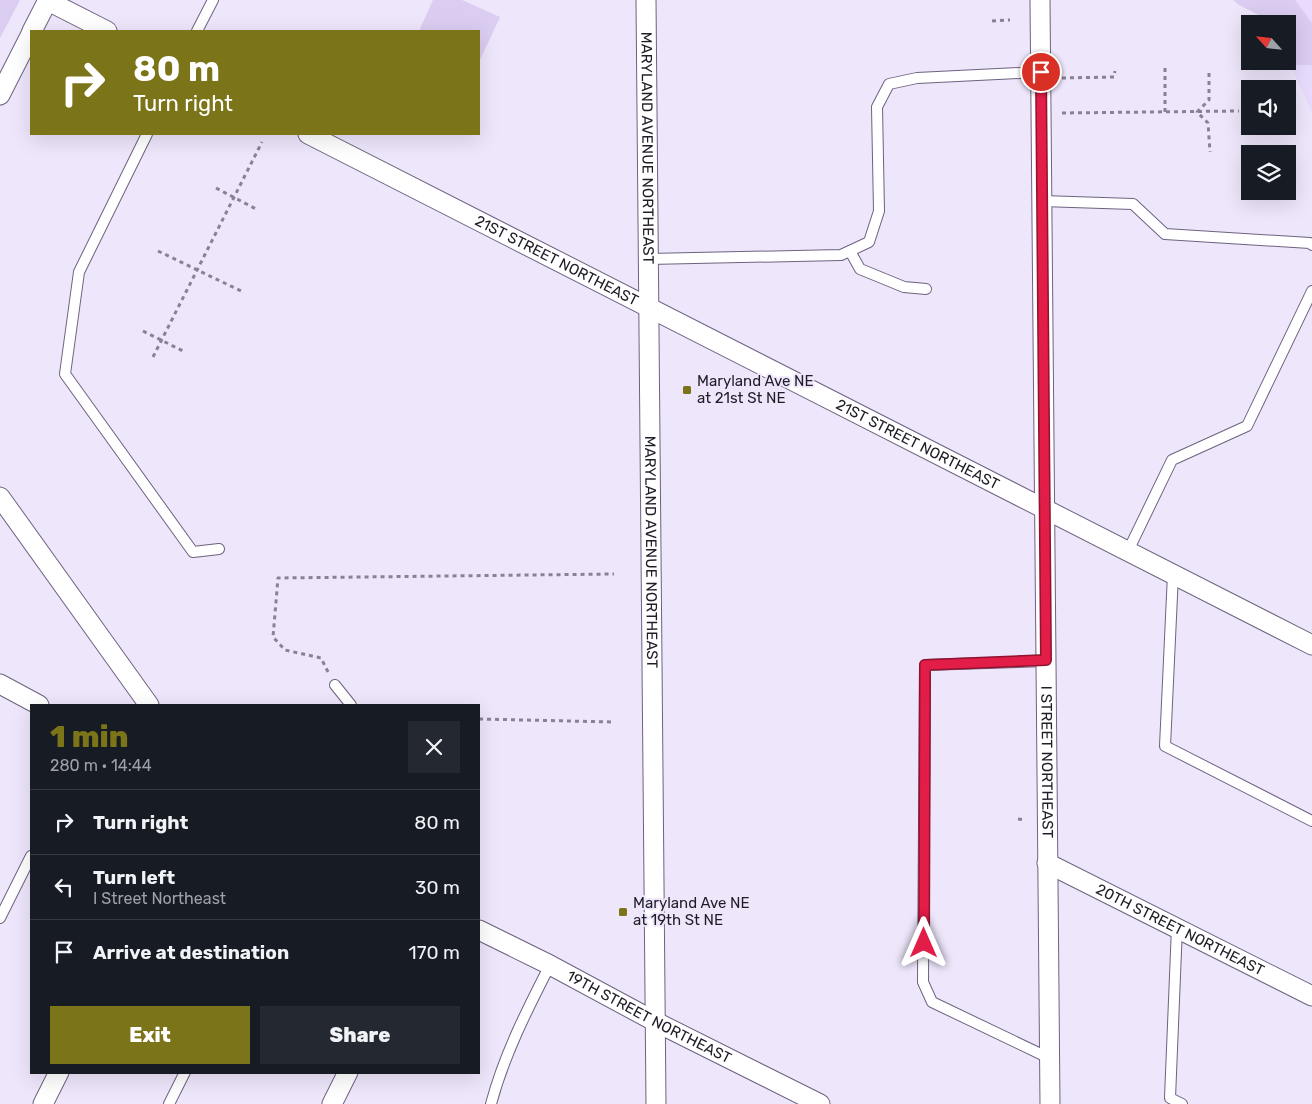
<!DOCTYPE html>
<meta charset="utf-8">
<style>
:root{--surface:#171b24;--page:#242831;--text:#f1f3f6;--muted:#9ea1a6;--line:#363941;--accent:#7b7418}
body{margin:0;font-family:Rubik,sans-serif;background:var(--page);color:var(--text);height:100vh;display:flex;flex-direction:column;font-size:19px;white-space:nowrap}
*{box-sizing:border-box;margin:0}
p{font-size:16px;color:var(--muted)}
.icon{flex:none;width:28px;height:28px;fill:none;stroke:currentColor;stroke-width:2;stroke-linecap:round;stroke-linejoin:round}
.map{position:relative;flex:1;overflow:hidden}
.side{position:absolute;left:30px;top:704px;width:450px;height:370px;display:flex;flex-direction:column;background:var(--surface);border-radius:0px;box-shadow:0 5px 20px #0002}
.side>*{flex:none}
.top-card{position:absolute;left:30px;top:30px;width:450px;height:105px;border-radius:0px;box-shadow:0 5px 20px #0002;background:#7b7418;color:#fff;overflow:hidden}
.needle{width:32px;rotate:297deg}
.controls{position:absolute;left:1241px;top:15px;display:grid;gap:10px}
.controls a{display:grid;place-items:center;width:55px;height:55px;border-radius:0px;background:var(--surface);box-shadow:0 5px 20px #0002;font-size:25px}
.pin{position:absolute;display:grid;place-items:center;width:42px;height:42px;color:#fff;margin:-21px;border:2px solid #fff;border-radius:50%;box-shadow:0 1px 5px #0007}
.me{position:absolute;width:55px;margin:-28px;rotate:0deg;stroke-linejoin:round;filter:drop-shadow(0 0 4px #0008)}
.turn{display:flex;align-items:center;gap:18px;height:105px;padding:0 20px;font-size:22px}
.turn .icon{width:65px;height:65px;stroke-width:2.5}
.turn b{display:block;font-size:35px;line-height:42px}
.round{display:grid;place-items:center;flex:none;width:52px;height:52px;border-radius:0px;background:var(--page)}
.summary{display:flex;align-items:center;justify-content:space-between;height:85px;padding:0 20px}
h1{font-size:30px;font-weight:800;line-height:38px;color:var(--accent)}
.cta{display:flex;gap:10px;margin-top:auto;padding:10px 20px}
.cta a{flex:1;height:58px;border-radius:0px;background:var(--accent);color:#fff;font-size:20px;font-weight:800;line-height:58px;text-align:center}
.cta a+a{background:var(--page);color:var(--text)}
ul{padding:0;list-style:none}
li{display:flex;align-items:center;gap:15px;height:65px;padding:0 20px;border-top:1px solid var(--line)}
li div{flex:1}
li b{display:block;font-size:19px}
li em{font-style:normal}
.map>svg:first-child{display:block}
</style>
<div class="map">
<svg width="1312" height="1104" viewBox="0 0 1312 1104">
<rect width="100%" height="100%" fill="#eee6fb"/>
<polygon fill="#e8dbfd" points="1259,0 1312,0 1312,112 1288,61 1288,24 1264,24 1262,20"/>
<g fill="#dbcdf1">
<polygon points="0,0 20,0 0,38"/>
<polygon points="433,0 462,0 500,17 480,60 479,59 479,31 419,31"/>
<polygon points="1233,0 1295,0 1312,23 1312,66 1310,65 1288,65 1288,24 1272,24 1269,20 1239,5"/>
</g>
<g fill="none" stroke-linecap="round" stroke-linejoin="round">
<g stroke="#6e6280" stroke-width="12">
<g id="service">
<polyline points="197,31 213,0"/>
<polyline points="147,134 79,272 65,374 193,552 219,549"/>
<polyline points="1042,201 1133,204 1165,234 1310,243 1312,245"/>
<polyline points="850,251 860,269 904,287 926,289"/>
<polyline points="648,259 841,255 869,242 879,211 877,107 889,84 917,78 1041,72"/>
<polyline points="1128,551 1172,460 1247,426 1312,291"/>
<polyline points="1173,574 1165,746 1312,821"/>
<polyline points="1046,661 925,665 923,982 932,1002 1049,1058"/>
<polyline points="335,685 351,705"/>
<polyline points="0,918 31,856"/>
<polyline points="1177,927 1170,1098 1182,1104"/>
<polyline points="169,1104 185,1072"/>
<path d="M491,1104C504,1055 527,1010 550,965"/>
</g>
</g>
<g stroke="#6e6280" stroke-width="21">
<g id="minor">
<path id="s1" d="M646,0L656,1104"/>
<path id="s2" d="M1040,0L1050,1104"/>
<polyline points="48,1 107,31"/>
<polyline points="32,31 48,0"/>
<polyline points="0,95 31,34"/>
<path id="s3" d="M308,134L1312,645"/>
<polyline points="0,497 149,705"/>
<polyline points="0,684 39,705"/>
<path id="s4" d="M1047,863L1312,996"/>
<path id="s5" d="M479,930L550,965L656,1022L820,1104"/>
<polyline points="43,1104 59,1072"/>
<polyline points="332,1104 348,1072"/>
</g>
</g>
<g stroke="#898293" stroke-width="3" stroke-dasharray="4 4" stroke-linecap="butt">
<polyline points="992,21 1010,20"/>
<polyline points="1165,68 1165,112"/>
<polyline points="1209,73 1209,100 1197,112 1208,123 1210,152"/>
<polyline points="1062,78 1114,77 1115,71"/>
<polyline points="1062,113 1239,111"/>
<polyline points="216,188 258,210"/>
<polyline points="158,251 241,291"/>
<polyline points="143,331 185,352"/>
<polyline points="153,357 262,142"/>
<polyline points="328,672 321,658 285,650 273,637 278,578 614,574"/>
<polyline points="479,719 614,722"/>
<polyline points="1018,819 1026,820"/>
</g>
<use href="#service" stroke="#fff" stroke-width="10"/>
<use href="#minor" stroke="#fff" stroke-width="19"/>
</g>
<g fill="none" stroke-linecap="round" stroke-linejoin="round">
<g stroke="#92132f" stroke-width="12">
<polyline id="route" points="924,943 925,665 1046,660 1041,72"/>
</g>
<use href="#route" stroke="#e11d48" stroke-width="9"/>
</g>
<g fill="#7b7418" stroke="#eee6fb" stroke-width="2">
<rect x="682" y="385" width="10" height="10" rx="2.5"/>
<rect x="618" y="907" width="10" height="10" rx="2.5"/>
</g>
<g text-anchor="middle" stroke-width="4" stroke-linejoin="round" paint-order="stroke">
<g font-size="15" fill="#211c28" stroke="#eee6fb">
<text dy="5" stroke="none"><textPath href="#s1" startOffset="148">MARYLAND AVENUE NORTHEAST</textPath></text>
<text dy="5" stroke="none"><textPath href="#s3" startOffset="279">21ST STREET NORTHEAST</textPath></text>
<text dy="5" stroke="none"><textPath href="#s3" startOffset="684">21ST STREET NORTHEAST</textPath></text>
<text dy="5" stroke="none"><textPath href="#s1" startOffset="552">MARYLAND AVENUE NORTHEAST</textPath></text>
<text dy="5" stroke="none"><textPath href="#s2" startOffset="762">I STREET NORTHEAST</textPath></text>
<text dy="5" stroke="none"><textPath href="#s4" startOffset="149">20TH STREET NORTHEAST</textPath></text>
<text dy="5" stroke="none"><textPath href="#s5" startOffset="191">19TH STREET NORTHEAST</textPath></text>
</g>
<g font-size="15" fill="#211c28" stroke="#eee6fb" text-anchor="start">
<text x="697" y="386">Maryland Ave NE<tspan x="697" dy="17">at 21st St NE</tspan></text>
<text x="633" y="908">Maryland Ave NE<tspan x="633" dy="17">at 19th St NE</tspan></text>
</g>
</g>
</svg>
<div class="controls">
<a><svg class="needle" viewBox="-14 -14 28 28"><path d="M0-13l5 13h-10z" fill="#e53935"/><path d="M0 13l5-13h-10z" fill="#9ea1a6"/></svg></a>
<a><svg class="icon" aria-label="sound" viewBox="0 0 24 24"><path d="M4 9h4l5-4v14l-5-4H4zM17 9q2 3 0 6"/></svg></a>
<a><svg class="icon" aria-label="layers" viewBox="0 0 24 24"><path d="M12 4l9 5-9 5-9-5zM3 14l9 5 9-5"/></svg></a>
</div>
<div class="pin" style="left:1041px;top:72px;background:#d93025"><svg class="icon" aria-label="arrive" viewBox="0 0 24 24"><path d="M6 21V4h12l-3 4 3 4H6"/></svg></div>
<svg class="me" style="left:924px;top:943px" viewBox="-20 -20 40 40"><path d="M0-17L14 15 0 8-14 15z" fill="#e11d48" stroke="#fff" stroke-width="4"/></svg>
<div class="top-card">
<div class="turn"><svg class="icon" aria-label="right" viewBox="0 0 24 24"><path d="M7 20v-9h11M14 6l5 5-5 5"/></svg><div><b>80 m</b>Turn right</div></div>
</div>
<section class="side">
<div class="summary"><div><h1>1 min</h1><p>280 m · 14:44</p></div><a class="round"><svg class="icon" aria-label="close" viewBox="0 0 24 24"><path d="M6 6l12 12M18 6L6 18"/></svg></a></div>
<ul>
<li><svg class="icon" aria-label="right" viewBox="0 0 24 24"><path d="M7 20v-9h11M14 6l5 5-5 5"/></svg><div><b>Turn right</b></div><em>80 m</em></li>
<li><svg class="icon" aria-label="left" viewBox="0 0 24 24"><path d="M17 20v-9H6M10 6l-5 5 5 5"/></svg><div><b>Turn left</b><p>I Street Northeast</p></div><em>30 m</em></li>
<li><svg class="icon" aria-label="arrive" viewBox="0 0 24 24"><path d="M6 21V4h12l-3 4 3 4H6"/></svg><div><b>Arrive at destination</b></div><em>170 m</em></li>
</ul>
<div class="cta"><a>Exit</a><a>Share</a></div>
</section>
</div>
